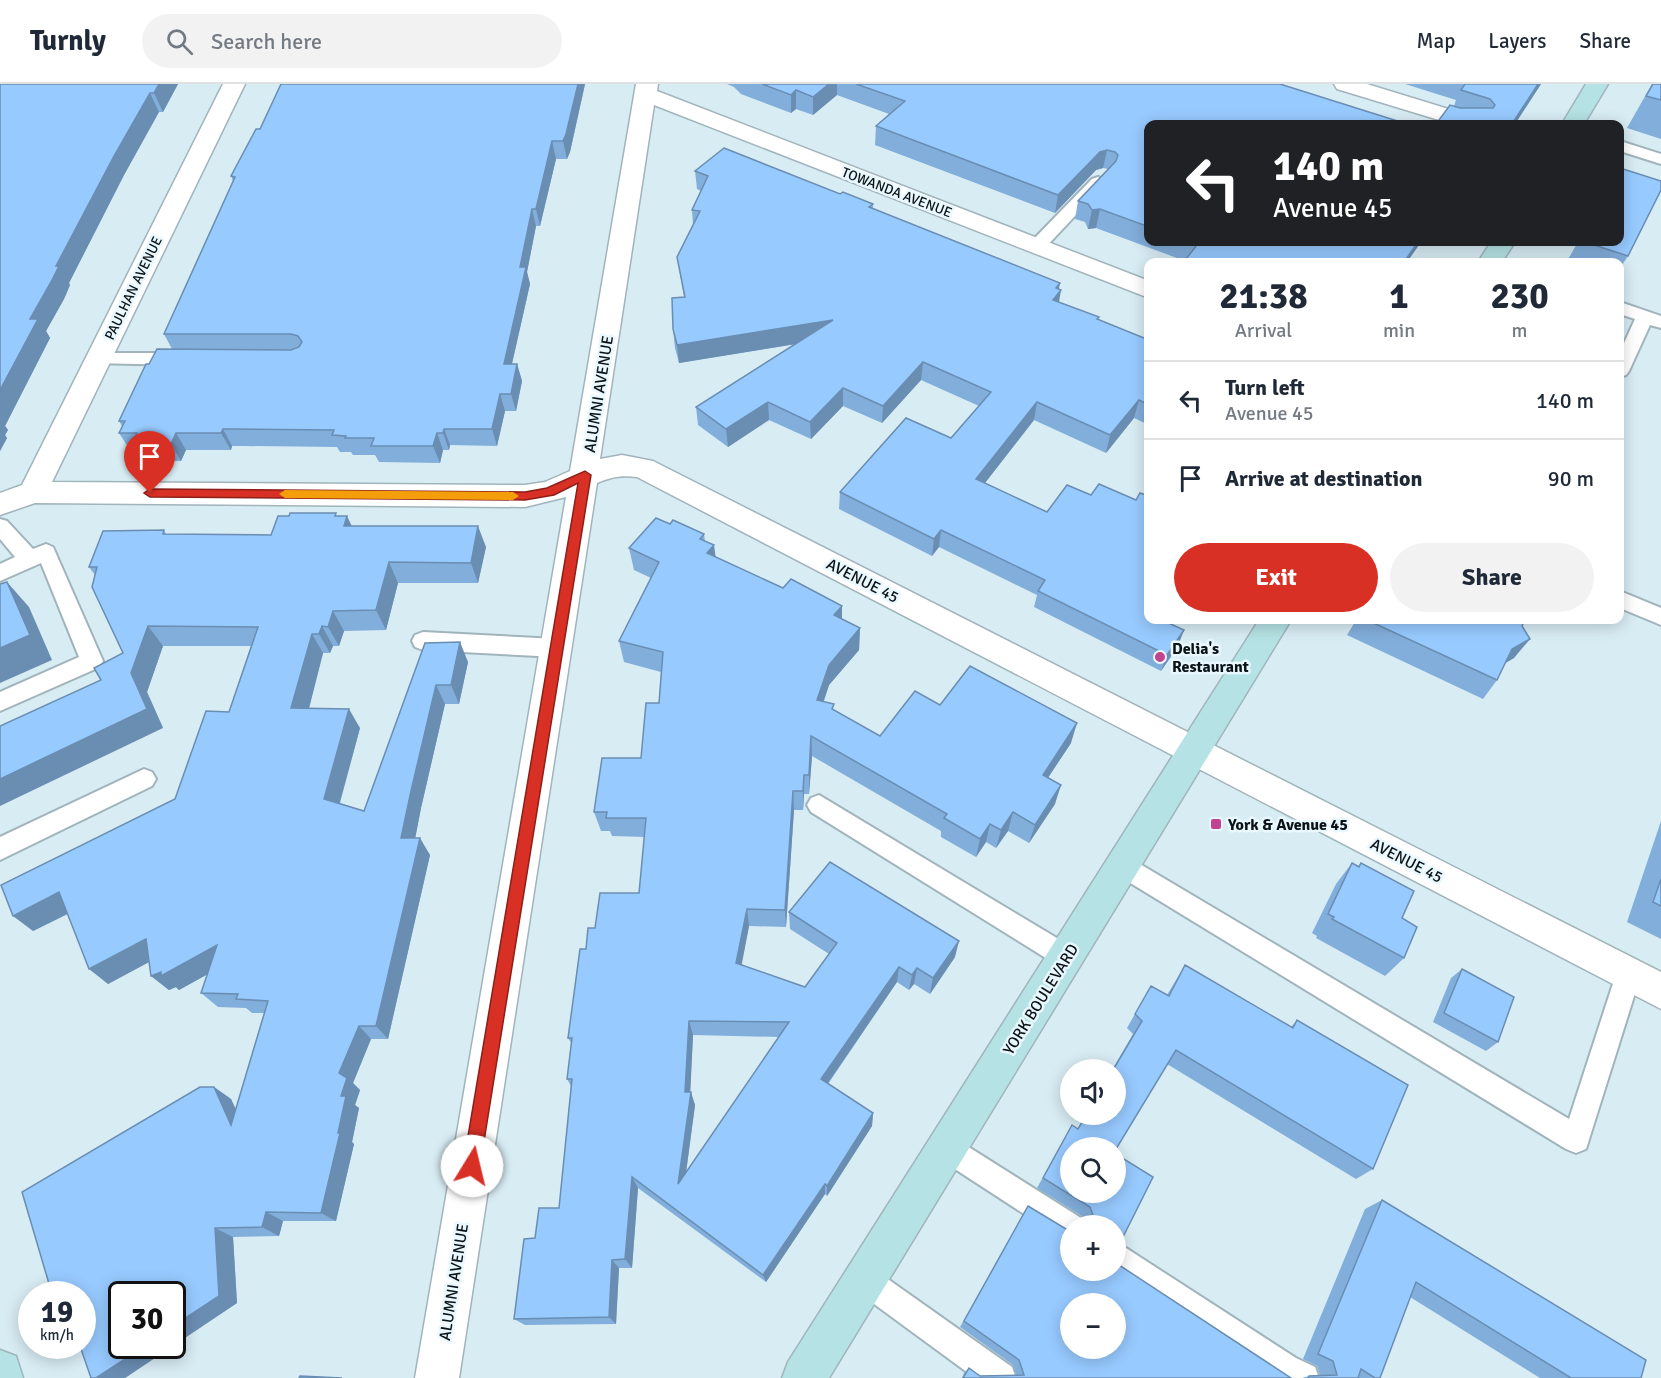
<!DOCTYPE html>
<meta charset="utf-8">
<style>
:root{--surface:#fff;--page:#f2f2f3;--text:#1f2937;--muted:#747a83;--line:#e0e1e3;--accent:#d93025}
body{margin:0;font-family:Signika,sans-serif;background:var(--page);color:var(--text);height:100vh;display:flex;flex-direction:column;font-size:22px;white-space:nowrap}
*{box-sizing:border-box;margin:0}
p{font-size:20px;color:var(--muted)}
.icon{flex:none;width:33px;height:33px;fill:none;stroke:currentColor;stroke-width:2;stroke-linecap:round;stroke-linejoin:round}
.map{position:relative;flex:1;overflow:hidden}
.side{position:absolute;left:1144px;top:174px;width:480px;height:366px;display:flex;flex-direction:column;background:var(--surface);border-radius:12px;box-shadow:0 3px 15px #0003}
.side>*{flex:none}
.top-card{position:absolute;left:1144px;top:36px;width:480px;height:126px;border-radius:12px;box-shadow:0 3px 15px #0003;background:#202124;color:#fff;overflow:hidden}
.tools{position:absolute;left:1060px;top:975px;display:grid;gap:12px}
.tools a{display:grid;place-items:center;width:66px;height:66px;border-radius:50%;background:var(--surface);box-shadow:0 3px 15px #0003;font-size:30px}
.speed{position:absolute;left:18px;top:1197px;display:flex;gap:12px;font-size:30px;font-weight:700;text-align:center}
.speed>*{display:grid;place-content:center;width:78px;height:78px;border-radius:50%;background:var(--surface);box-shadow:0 3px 15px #0003;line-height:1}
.speed small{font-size:15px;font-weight:400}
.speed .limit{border:3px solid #111;border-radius:9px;background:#fff;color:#111}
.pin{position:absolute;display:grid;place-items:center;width:51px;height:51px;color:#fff;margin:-62px -26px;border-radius:50% 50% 50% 0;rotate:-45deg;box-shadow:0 0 6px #0007}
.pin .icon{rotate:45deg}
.me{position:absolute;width:66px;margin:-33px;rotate:9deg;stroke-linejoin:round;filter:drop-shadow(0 0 4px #0008)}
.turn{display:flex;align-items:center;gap:21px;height:126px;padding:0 30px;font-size:27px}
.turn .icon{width:78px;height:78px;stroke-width:2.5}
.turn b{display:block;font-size:42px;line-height:51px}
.eta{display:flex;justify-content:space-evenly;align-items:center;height:102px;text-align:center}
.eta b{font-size:36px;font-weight:700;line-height:42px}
.button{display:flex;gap:12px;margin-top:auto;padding:12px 30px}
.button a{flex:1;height:69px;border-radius:36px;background:var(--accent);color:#fff;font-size:24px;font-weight:700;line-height:69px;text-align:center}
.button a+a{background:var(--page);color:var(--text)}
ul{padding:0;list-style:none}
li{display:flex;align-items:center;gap:18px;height:78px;padding:0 30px;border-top:2px solid var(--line)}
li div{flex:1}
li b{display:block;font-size:22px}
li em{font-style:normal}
header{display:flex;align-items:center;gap:36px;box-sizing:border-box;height:84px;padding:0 30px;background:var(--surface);border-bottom:2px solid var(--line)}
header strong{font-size:28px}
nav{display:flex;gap:33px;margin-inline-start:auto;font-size:21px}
.search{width:420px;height:54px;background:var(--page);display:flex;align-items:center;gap:15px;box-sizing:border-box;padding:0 21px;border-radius:33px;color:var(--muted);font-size:22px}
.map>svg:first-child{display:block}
</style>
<header>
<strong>Turnly</strong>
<div class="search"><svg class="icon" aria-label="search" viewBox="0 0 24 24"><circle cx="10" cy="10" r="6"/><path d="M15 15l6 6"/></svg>Search here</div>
<nav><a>Map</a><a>Layers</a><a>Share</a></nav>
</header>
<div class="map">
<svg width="1661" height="1294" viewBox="0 0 1661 1294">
<rect width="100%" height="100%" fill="#d8ecf4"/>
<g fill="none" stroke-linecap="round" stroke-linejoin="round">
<g stroke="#a1b4bc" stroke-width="4">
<g id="service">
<polygon points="1620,57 1661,70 1661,80 1620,67"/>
<polygon points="1098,93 1104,95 1106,98 1104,101 1043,166 1031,166 1029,162 1031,158 1092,95"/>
<polygon points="1620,218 1661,232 1661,244 1650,241 1629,287 1626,291 1620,293 1620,268 1635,235 1620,230"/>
<polygon points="98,269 181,269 187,271 190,275 187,279 181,281 92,279 89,275 92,271"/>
<polygon points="0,435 7,437 33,465 46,460 53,463 103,577 100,583 0,627 0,608 79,573 41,479 0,497 0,480 15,473 0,455"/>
<polygon points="1620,507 1661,524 1661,541 1620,524"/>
<polygon points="423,548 557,555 565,558 568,564 565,570 557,573 423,566 415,563 412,557 415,551"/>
<polygon points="144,685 152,688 156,695 152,702 0,776 0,753"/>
<polygon points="819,711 1075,865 1079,873 1075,881 1066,885 1057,881 811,728 807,721 811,714"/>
<polygon points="1123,770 1569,1035 1619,881 1628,878 1637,881 1641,890 1586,1065 1576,1069 1566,1065 1114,789 1111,781 1114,773"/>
<polygon points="948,1050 1081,1134 1084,1142 1071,1142 1071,1158 1061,1154 938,1074 934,1064 938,1054"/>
<polygon points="1116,1160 1126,1164 1296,1274 1315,1283 1319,1294 1272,1294 1109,1186 1116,1186"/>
<polygon points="865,1181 875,1186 1012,1283 1016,1294 975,1294 855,1206 850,1196 855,1186"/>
</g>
</g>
<g stroke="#a1b4bc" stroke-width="3">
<g id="minor">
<path d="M223,0H245L52,398L525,401L545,398L570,387L636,0H658L657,7L1149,197V214L654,21L600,375L622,371L653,377L1661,888V925L637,393C621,391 611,393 597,399L459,1294H415L566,413L525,423L35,419L0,431V409L22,401Z"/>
<polygon points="1334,0 1367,0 1481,35 1484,40 1452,40 1337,5"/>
</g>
</g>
<g stroke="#a1b4bc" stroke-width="3">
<g id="secondary">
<polygon points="1586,0 1608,0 1584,40 1562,40"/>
<polygon points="1491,158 1515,158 1502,178 1478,178"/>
<polygon points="1259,536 1291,536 829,1294 782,1294 788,1278"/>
<polygon points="0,1266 16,1272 23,1294 0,1294"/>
</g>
</g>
<use href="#service" fill="#fff" fill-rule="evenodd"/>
<use href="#minor" fill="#fff" fill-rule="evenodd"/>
<use href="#secondary" fill="#b5e2e4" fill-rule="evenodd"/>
</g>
<g fill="#82aedb" fill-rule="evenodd">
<polygon points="0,0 178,0 163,28 159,28 124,91 69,199 70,201 64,215 46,247 50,254 5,342 8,346 5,351 7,354 0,367"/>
<polygon points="585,0 570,68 567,75 556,75 540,142 536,142 527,188 530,200 512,280 517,280 522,297 516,327 505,327 497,362 450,361 449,366 443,366 440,379 379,378 375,371 353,371 351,368 340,368 337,363 244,362 232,362 231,366 186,366 181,377 143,376 136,366 130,366 119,349 122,342 119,337 149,280 172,265 164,250 233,97 231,92 260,45"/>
<polygon points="727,0 1280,0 1149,40 1149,158 1421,158 1407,178 1185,178 1185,177 1096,144 1088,145 1085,138 1075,135 1078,117 1108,85 1103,84 1096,86 1055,129 875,61 876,42 889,30 837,11 813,31 796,25 791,29 741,10 734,3"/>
<polygon points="1405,0 1541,0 1515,40 1454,22 1456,16"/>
<polygon points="1652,0 1661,0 1661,55 1627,44"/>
<polygon points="695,87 840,110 873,120 873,125 1059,205 1059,218 1099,233 1098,235 1149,256 1149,341 1134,334 1106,369 1034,336 985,399 1163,536 1178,562 1161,587 1034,523 1037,511 939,463 932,472 839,425 840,408 951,354 979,322 921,296 882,339 843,322 811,355 769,336 728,363 698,341 696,323 795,260 679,279 675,264 673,245 684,213 677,173 693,141 692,126 701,107 697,105"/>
<polygon points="1578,158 1620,158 1628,172 1620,184 1620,178 1570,178 1567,177"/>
<polygon points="338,432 351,442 486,463 478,499 398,499 386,546 344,547 339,562 333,562 330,569 323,569 309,625 360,644 340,719 364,727 425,559 468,578 459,620 445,620 421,724 415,754 430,771 388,955 371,955 353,999 360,1006 355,1021 359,1024 352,1058 354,1060 336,1137 283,1137 279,1152 233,1153 237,1219 125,1294 91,1294 214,1003 231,1015 236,1026 264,929 252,929 246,924 218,923 201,909 208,890 179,906 176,903 169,906 151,892 149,878 108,900 68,830 33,847 175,715 229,628 251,562 163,562 147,608 163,644 101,596 123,569 95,491 89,483 164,446 166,450 271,451"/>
<path d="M670,440L704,450L705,457L716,473L860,544L859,566L829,601L824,617L834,627L880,652L940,621L1071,659L1048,694L1055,720L1029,759L1008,747L996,764L986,758L976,773L941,753V747L812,672L809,710H804L803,726H794L786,843L749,842L741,881L805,903L829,870L790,845L789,828L955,873L930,910L914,900L909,906L897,898L828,1000L873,1029L872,1042L827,1112L825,1110L766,1198L638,1104L632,1184H619L616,1240L525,1241L514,1235L535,1154L559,1124L571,1002L567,995L572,960L568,954L586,865L595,844L639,809L645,753L612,752L610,747H601L594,728L641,674L659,619L661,588L624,578L619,557L651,494L634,486L629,464ZM693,951L779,953L686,1089L695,1021L690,1008Z"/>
<polygon points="1356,536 1525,536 1522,542 1514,574 1505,579 1497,596 1483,615 1347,551"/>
<polygon points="1661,737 1661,855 1627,838"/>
<polygon points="1352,779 1358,782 1361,779 1402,834 1404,874 1385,892 1316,854 1317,852 1312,849 1336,800"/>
<polygon points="1185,881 1291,943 1297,936 1408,1001 1373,1085 1356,1095 1167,980 1116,1065 1116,1064 1071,1064 1071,1108 1116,1108 1116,1070 1153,1093 1116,1167 1116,1142 1076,1142 1081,1135 1083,1135 1082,1132 1037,1104 1072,1041 1078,1045 1086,1030 1116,1030 1116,986 1112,986 1133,950 1127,944 1151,902 1167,911"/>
<polygon points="1462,885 1498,958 1486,967 1433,938 1451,894"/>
<polygon points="1382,1116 1641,1294 1540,1294 1410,1213 1380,1294 1302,1294 1309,1292 1320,1291 1317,1282 1303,1275 1365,1125"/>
<polygon points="1028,1122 1071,1186 1291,1294 962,1294 964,1289 969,1284 980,1292 1016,1291 1013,1281 960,1243"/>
</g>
<g fill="#6a8db2">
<polygon points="159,0 178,0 163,28 154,9"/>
<polygon points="578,0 585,0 570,68 567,75 563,57"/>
<polygon points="829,0 837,0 837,11 813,31 813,13"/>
<polygon points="1538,0 1541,0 1515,40 1512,40"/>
<polygon points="796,6 796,25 791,29 791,11"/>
<polygon points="150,9 159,28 124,91 69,199 70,201 64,215 46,247 50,254 5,342 8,346 5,351 7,354 0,367 0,306 30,235 56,182 114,72"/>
<polygon points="552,57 556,75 540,142 536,125"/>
<polygon points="1107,66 1103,84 1096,86 1055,129 1058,111 1100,68"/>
<polygon points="532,125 536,142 527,188 530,200 508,297 504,280 520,183"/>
<polygon points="1100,125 1096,144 1088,145 1092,126"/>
<polygon points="1418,158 1421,158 1407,178 1404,178"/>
<polygon points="1060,199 1058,210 1061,206 1058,224 1050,234 1056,204"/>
<polygon points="833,236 833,254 679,279 677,261"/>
<polygon points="923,278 921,296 882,339 883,322"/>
<polygon points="517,280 522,297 516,327 511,310"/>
<polygon points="843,304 843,322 811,355 810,338"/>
<polygon points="500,310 505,327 497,362 492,345"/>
<polygon points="1139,316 1134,334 1106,369 1110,351"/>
<polygon points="768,318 769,336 728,363 726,345"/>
<polygon points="1037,318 1034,336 974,413 976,395"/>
<polygon points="223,345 232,362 231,366 221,349"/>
<polygon points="444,345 450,361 449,366 443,349"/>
<polygon points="176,349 186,366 181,377 171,360"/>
<polygon points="437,349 443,366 440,379 433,362"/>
<polygon points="347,432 357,453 344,442"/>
<polygon points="478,442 486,463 478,499 471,479"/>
<polygon points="941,446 939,463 932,472 934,455"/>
<polygon points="714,461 717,483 707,469"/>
<polygon points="389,478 398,499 386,546 376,526"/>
<polygon points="7,498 29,523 52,576 0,599 0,564"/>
<polygon points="842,522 842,543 834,531"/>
<polygon points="333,527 344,547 339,562 328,543"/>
<polygon points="148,542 163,562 147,608 163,644 0,722 0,695 131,589"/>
<polygon points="322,542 333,562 330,569 319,550"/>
<polygon points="860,544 859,566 829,601 817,636 817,616 829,581"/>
<polygon points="1184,546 1178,562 1161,587 1167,571"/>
<polygon points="312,550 323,569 304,643 291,624"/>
<polygon points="1530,555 1514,574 1497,584 1512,565"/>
<polygon points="460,558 468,578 459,620 451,601"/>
<polygon points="436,601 445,620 421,724 412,771 401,754 411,707"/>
<polygon points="349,625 360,644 336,732 324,715"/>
<polygon points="1077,639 1071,659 1037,710 1043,691"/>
<polygon points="811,652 812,672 809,710 809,691"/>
<polygon points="804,691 804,710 803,726 803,707"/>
<polygon points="1061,701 1055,720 1029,759 1035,741"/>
<polygon points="793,707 794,726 786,843 785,826"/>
<polygon points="1013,728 1008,747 996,764 1001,746"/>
<polygon points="990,740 986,758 976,773 980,755"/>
<polygon points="420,754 430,771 388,955 376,942"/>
<polygon points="59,808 79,824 33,847 13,832"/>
<polygon points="747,825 749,842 739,895 736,879"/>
<polygon points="146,855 164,870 108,900 89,885"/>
<polygon points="959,857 955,873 930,910 933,894"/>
<polygon points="217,861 233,876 179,906 176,903 169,906 151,892"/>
<polygon points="899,883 897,898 821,1009 821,995"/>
<polygon points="917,884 914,900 909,906 912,891"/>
<polygon points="689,937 693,951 690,1014 691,1008 695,1021 683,1111 678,1100 685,1008"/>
<polygon points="359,942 371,955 353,999 360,1006 355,1021 359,1024 352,1058 354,1060 336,1137 321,1129 338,1049 341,1012 339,989"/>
<polygon points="214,1003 231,1015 248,1052 231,1041"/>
<polygon points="873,1029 872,1042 827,1112 827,1102"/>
<polygon points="632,1093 638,1104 632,1184 625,1175"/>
<polygon points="825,1100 825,1110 766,1198 763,1191"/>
<polygon points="266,1128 283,1137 279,1152 262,1143"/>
<polygon points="215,1144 233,1153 237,1219 125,1294 96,1294 145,1262 172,1262 172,1243"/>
<polygon points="612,1176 619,1184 616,1240 609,1233"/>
</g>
<g fill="#97caff" stroke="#6a8db2" stroke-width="1.5" fill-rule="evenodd">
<polygon points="0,0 159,0 154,9 150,9 114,72 56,182 59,182 52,196 30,235 38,235 0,306"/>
<polygon points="281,0 578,0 566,50 563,57 552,57 536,125 532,125 520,183 526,183 504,280 517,280 511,310 500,310 492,345 444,345 443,349 437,349 433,362 371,362 374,354 345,354 346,352 332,351 334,346 235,345 223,345 221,349 176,349 171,360 132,359 137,349 119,349 125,337 119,337 146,280 149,280 157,265 291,266 299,263 302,258 298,252 291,250 164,250 235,93 231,92 256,45 260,45"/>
<polygon points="762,0 829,0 813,13 796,6 791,11"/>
<polygon points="856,0 1280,0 1407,40 1149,40 1149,143 1100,125 1092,126 1088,120 1078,117 1116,77 1118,71 1115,68 1107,66 1100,68 1058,111 876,42 905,17"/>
<polygon points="1465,0 1538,0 1512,40 1436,40 1450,21 1460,24 1493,24 1495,21 1490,15 1461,6"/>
<polygon points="1653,0 1661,0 1661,16 1646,12"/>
<polygon points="724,64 840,110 843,108 873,120 869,123 1060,199 1056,204 1061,206 1053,216 1099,233 1097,235 1149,256 1149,321 1139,316 1110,351 1037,318 976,395 1047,428 1067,401 1091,411 1099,400 1136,416 1140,409 1149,412 1149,536 1162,536 1184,546 1167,571 1038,507 1045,496 941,446 934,455 840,408 906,334 951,354 991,308 923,278 883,322 843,304 810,338 768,318 726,345 696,323 833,236 677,261 673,245 672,214 685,213 677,173 700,127 692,126 708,92 695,87"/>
<polygon points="1620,84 1661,97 1661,106 1628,172 1585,158 1620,158"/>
<polygon points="1187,158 1418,158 1404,178 1195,178 1186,175 1197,161"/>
<polygon points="290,429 336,429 335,432 347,432 344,442 478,442 471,479 389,478 376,526 333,527 328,543 322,542 319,550 312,550 291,624 349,625 324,715 364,727 425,559 460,558 451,601 436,601 411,707 401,754 420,754 376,942 359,942 339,989 347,994 341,1012 346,1012 338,1049 340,1049 321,1129 266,1128 262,1143 215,1144 219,1212 172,1243 172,1210 122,1210 122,1262 145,1262 96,1294 91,1294 80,1262 82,1262 82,1210 52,1210 22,1108 200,1003 214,1003 231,1041 268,917 236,915 238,910 201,909 217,861 161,892 161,888 151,892 146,855 89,885 59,808 13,832 1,801 175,715 206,627 229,628 258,543 148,542 131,589 147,625 0,695 0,642 101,596 94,584 123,569 92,503 97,483 89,483 103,447 164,446 163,450 271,451 278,432 289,432"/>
<path d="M656,434L670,440L673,436L704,450L700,455L714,461L707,469L783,504L791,495L842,522L834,531L860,544L829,581L817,616L834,620L832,625L880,652L915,607L940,621L970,582L1077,639L1043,691L1061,701L1035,741L1013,728L1001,746L990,740L980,755L944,734L947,730L811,652L809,691H804L803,707H793L785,826L747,825L736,879L805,903L837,859L789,828L830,778L959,857L933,894L917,884L912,891L899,883L821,995L873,1029L827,1102L825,1100L763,1191L632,1093L625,1175L612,1176L609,1233L514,1235L524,1155L535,1154L539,1124H559L572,995H567L572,954H568L580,865H586L588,844H595L600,809H639L646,734H606L607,728H594L602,674H641L646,619H659L663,568L619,557L659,478L629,464ZM689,937L789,938L678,1100L691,1008H685Z"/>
<polygon points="7,498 30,551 0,564 0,500"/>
<polygon points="1367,536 1525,536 1522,542 1530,555 1512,565 1497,596"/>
<polygon points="1352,779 1359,783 1361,779 1414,807 1402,834 1417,843 1404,874 1332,835 1334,833 1328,830"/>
<polygon points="1661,795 1661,822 1653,818"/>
<polygon points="1185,881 1293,944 1297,936 1408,1001 1373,1085 1176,966 1116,1065 1116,1064 1071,1064 1071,1108 1116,1108 1116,1070 1153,1093 1116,1167 1116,1142 1081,1142 1081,1135 1094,1134 1090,1123 1043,1094 1072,1041 1078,1045 1087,1030 1116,1030 1116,986 1113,986 1142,937 1135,930 1151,902 1169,912"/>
<polygon points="1462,885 1514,913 1498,958 1444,929"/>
<polygon points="1382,1116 1646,1276 1641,1294 1571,1294 1416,1198 1380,1294 1375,1294 1361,1285 1358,1294 1308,1294 1309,1292 1337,1291 1333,1277 1318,1270"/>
<path d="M1028,1122L1071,1148V1186H1116V1179L1291,1294H963L969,1284L980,1292L1024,1291L1019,1276L964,1237ZM1071,1220H1116V1264H1071Z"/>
<polygon points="300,1292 342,1294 299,1294"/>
</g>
<polygon fill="#d93025" stroke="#8d1f18" stroke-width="1.5" points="585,387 591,391 480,1082 478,1088 472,1090 466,1088 463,1082 578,399 554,411 525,416 150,413 144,409 150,405 525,408 547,404"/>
<polygon fill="#f59e0b" points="285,406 513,408 519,412 513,416 285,414 279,410"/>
<g fill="#c14391" stroke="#e9f8ff" stroke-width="2">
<circle cx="1160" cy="573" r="6"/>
<rect x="1210" y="734" width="12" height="12" rx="3"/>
</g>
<g text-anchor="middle" stroke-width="5" stroke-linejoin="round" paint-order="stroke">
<g font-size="14" fill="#0c1316" stroke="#e9f8ff">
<text transform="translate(897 108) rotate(21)" y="5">TOWANDA AVENUE</text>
<text transform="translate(133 204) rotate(-64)" y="5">PAULHAN AVENUE</text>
</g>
<g font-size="16" fill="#0c1316" stroke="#e9f8ff">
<text transform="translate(598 310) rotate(-81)" y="6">ALUMNI AVENUE</text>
<text transform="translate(863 496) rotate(27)" y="6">AVENUE 45</text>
<text transform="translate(1407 776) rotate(27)" y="6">AVENUE 45</text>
<text transform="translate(1040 915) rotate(-58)" y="6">YORK BOULEVARD</text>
<text transform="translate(453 1198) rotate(-81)" y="6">ALUMNI AVENUE</text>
</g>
<g font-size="16" font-weight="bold" fill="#0c1316" stroke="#e9f8ff" text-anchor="start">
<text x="1172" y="570">Delia's<tspan x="1172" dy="18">Restaurant</tspan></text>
<text x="1228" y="746">York &amp; Avenue 45</text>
</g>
</g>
</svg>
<div class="tools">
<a><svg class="icon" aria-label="sound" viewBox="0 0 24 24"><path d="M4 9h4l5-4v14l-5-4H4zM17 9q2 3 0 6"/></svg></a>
<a><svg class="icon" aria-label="search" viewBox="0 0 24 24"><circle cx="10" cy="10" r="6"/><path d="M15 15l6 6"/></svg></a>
<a>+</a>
<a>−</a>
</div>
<div class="speed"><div>19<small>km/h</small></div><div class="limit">30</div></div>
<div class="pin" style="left:150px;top:409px;background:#d93025"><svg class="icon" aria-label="arrive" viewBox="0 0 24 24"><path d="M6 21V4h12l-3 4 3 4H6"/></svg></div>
<svg class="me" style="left:472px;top:1082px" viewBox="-20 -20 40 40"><circle r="19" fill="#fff"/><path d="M0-13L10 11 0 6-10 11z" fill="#d93025"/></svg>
<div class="top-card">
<div class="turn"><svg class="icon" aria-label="left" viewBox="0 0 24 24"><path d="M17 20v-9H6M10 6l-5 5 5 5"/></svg><div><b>140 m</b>Avenue 45</div></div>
</div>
<section class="side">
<div class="eta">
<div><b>21:38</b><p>Arrival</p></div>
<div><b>1</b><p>min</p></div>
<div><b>230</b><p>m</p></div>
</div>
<ul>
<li><svg class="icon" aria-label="left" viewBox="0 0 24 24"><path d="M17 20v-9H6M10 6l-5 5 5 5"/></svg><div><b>Turn left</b><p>Avenue 45</p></div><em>140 m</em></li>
<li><svg class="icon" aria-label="arrive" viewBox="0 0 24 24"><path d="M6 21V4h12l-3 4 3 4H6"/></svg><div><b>Arrive at destination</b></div><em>90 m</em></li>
</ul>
<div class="button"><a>Exit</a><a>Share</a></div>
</section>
</div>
